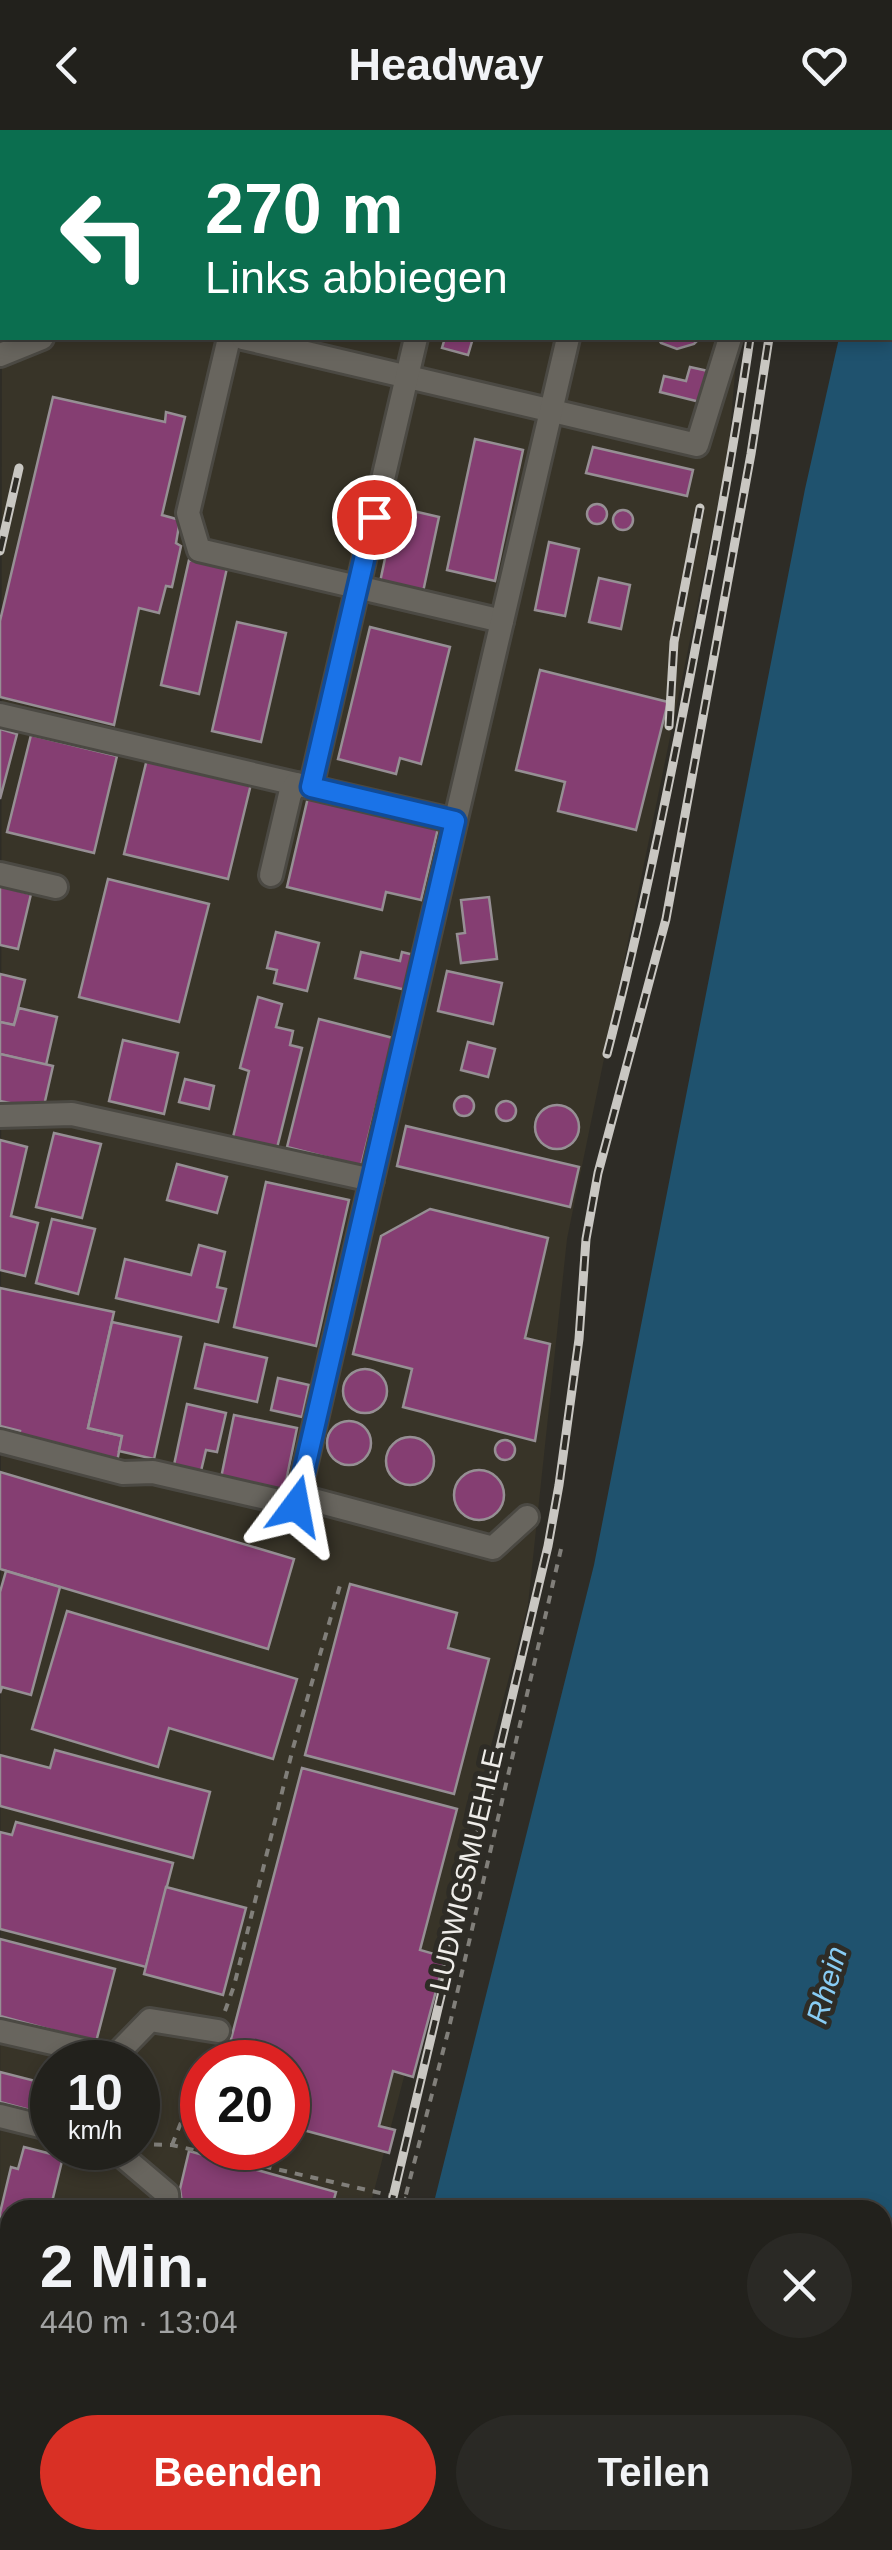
<!DOCTYPE html>
<html lang="de">
<meta charset="utf-8">
<style>
:root{--surface:#22211c;--page:#2a2925;--text:#f1f3f6;--muted:#a2a3a3;--line:#3f3e3b;--accent:#d93025}
body{margin:0;font-family:Arial,sans-serif;background:var(--page);color:var(--text);height:100vh;display:flex;flex-direction:column;font-size:38px;white-space:nowrap}
*{box-sizing:border-box;margin:0}
p{font-size:32px;color:var(--muted)}
.icon{flex:none;width:55px;height:55px;fill:none;stroke:currentColor;stroke-width:2;stroke-linecap:round;stroke-linejoin:round}
.map{position:relative;flex:1;overflow:hidden}
.side{position:absolute;left:0px;top:2070px;width:892px;height:350px;display:flex;flex-direction:column;background:var(--surface);border-radius:30px 30px 0 0;box-shadow:0 5px 15px #0003,0 0 0 2px var(--line)}
.side>*{flex:none}
.guide{position:absolute;left:0px;top:0px;width:892px;height:210px;box-shadow:0 5px 15px #0003,0 0 0 2px var(--line);background:#0b6e4f;color:#fff;overflow:hidden}
.speed{position:absolute;left:30px;top:1910px;display:flex;gap:20px;font-size:50px;font-weight:700;text-align:center}
.speed>*{display:grid;place-content:center;width:130px;height:130px;border-radius:50%;background:var(--surface);box-shadow:0 5px 15px #0003,0 0 0 2px var(--line);line-height:1}
.speed small{font-size:25px;font-weight:400}
.speed .limit{border:15px solid #d22;background:#fff;color:#111}
.pin{position:absolute;display:grid;place-items:center;width:85px;height:85px;color:#fff;margin:-42px;border:5px solid #fff;border-radius:50%;box-shadow:0 2px 10px #0007}
.me{position:absolute;width:110px;margin:-55px;rotate:13deg;stroke-linejoin:round;filter:drop-shadow(0 0 8px #0008)}
.turn{display:flex;align-items:center;gap:35px;height:210px;padding:0 40px;font-size:45px}
.turn .icon{width:130px;height:130px;stroke-width:2.5}
.turn b{display:block;font-size:70px;line-height:85px}
.round{display:grid;place-items:center;flex:none;width:105px;height:105px;border-radius:52px;background:var(--page)}
.summary{display:flex;align-items:center;justify-content:space-between;height:170px;padding:0 40px}
h1{font-size:60px;font-weight:700;line-height:75px}
.primary-button{display:flex;gap:20px;margin-top:auto;padding:20px 40px}
.primary-button a{flex:1;height:115px;border-radius:60px;background:var(--accent);color:#fff;font-size:40px;font-weight:700;line-height:115px;text-align:center}
.primary-button a+a{background:var(--page);color:var(--text)}
header{display:flex;justify-content:space-between;align-items:center;height:130px;padding:0 40px;background:var(--surface);font-size:45px;font-weight:700}
.map>svg:first-child{display:block}
</style>
<header><svg class="icon" aria-label="back" viewBox="0 0 24 24"><path d="M15 5l-7 7 7 7"/></svg>Headway<svg class="icon" aria-label="heart" viewBox="0 0 24 24"><path d="M12 20l-8-8c-3-5 5-10 8-4 3-6 11-1 8 4z"/></svg></header>
<div class="map">
<svg width="892" height="2420" viewBox="0 0 892 2420">
<rect width="100%" height="100%" fill="#2e2c26"/>
<g fill="#383428" fill-rule="evenodd">
<polygon points="87,0 758,0 84,2"/>
<path d="M2,71V208H738L728,325L567,1109L528,1475L369,2080H10V2268L0,2265ZM52,1932H138V2018H52ZM202,1932H288V2018H202Z"/>
<polygon points="0,2335 10,2338 10,2410 240,2410 272,2420 0,2420"/>
</g>
<polygon fill="#1f526e" points="870,0 892,0 892,2420 347,2420 350,2410 882,2410 882,2080 432,2080 594,1435 805,359 839,208 890,208 890,2 870,2"/>
<g fill="#853e72" stroke="#968f94" stroke-width="2.5">
<rect x="642" y="0" width="47" height="2"/>
<polygon points="445,208 473,208 468,225 442,218"/>
<polygon points="658,208 700,208 694,214 677,219 661,213"/>
<polygon points="690,237 708,241 700,272 660,262 664,246 686,251"/>
<polygon points="53,267 165,292 166,282 185,287 162,385 180,390 176,413 181,416 172,457 166,456 159,483 139,478 114,595 0,567 0,491"/>
<polygon points="475,309 523,320 495,451 447,440"/>
<polygon points="593,317 693,340 687,366 586,343"/>
<circle cx="597" cy="384" r="10"/>
<polygon points="396,377 439,387 423,462 380,452"/>
<circle cx="623" cy="390" r="10"/>
<polygon points="549,412 579,419 565,486 535,480"/>
<polygon points="189,430 227,438 199,564 161,555"/>
<polygon points="599,448 630,455 621,499 589,492"/>
<polygon points="237,492 286,503 261,612 212,601"/>
<polygon points="370,497 450,517 421,634 400,628 396,644 338,629"/>
<polygon points="540,540 668,572 636,700 558,681 565,652 516,640"/>
<polygon points="0,599 17,604 0,669"/>
<polygon points="31,605 117,626 94,723 7,702"/>
<polygon points="147,629 251,654 228,749 124,724"/>
<polygon points="309,663 439,694 421,770 386,762 382,780 287,757"/>
<polygon points="108,749 209,774 179,892 79,867"/>
<polygon points="0,756 31,764 18,819 0,815"/>
<polygon points="489,767 497,829 461,833 457,804 465,803 461,770"/>
<polygon points="276,802 319,813 307,861 274,853 277,840 267,838"/>
<polygon points="361,822 400,831 402,822 414,825 406,860 355,848"/>
<polygon points="447,841 502,853 493,894 438,881"/>
<polygon points="0,844 25,850 14,895 0,892"/>
<polygon points="258,867 282,874 276,897 293,901 290,915 302,918 277,1018 233,1007 249,941 240,938"/>
<polygon points="19,878 57,887 46,935 0,924 0,892 14,895"/>
<polygon points="319,889 393,908 361,1036 287,1017"/>
<polygon points="123,910 178,923 164,984 109,971"/>
<polygon points="468,912 495,919 488,947 461,940"/>
<polygon points="0,924 53,936 43,980 0,971"/>
<polygon points="185,949 214,956 209,979 179,972"/>
<circle cx="464" cy="976" r="10"/>
<circle cx="506" cy="981" r="10"/>
<circle cx="557" cy="997" r="22"/>
<polygon points="406,996 579,1037 570,1077 397,1036"/>
<polygon points="54,1003 101,1014 82,1088 36,1077"/>
<polygon points="0,1010 27,1017 11,1086 38,1093 25,1146 0,1140"/>
<polygon points="177,1034 227,1047 217,1083 167,1070"/>
<polygon points="266,1052 349,1070 316,1216 234,1197"/>
<polygon points="430,1079 548,1108 525,1208 550,1214 535,1311 403,1277 412,1239 353,1224 381,1106"/>
<polygon points="52,1089 95,1099 78,1164 36,1153"/>
<polygon points="199,1115 225,1122 217,1157 226,1159 218,1192 116,1168 125,1129 191,1145"/>
<polygon points="0,1158 114,1182 88,1298 122,1306 117,1332 18,1311 20,1301 0,1296"/>
<polygon points="112,1192 181,1207 154,1329 119,1321 122,1306 88,1298"/>
<polygon points="205,1214 267,1228 257,1272 195,1258"/>
<circle cx="365" cy="1261" r="22"/>
<polygon points="278,1248 309,1255 302,1287 271,1280"/>
<polygon points="187,1274 226,1283 217,1322 206,1320 201,1341 174,1335"/>
<polygon points="234,1285 297,1298 284,1361 221,1348"/>
<circle cx="349" cy="1313" r="22"/>
<circle cx="410" cy="1331" r="24"/>
<circle cx="505" cy="1320" r="10"/>
<circle cx="479" cy="1365" r="25"/>
<polygon points="0,1342 294,1429 268,1519 0,1439"/>
<polygon points="6,1441 60,1457 31,1565 2,1557 0,1563 0,1462"/>
<polygon points="350,1454 457,1483 448,1518 489,1529 454,1664 305,1625"/>
<polygon points="67,1481 297,1549 273,1629 169,1598 158,1637 32,1599"/>
<polygon points="55,1620 210,1662 193,1728 0,1676 0,1625 50,1638"/>
<polygon points="302,1638 457,1679 420,1820 445,1827 413,1947 393,1941 379,1996 395,2000 389,2023 288,1996 288,1932 225,1932"/>
<polygon points="16,1692 173,1733 146,1837 0,1799 0,1702 12,1705"/>
<polygon points="166,1757 246,1778 223,1865 144,1844"/>
<polygon points="0,1809 115,1839 96,1912 0,1886"/>
<polygon points="0,1942 43,1953 46,1943 52,1945 52,1986 0,1972"/>
<polygon points="24,2017 63,2027 50,2080 10,2080 10,2101 0,2098 0,2083 11,2037 18,2039"/>
<polygon points="189,2021 336,2062 331,2080 183,2080 180,2059"/>
<polygon points="0,2098 10,2101 10,2152 0,2150"/>
<polygon points="0,2150 10,2152 10,2177 0,2174"/>
</g>
<g fill="none" stroke-linecap="round" stroke-linejoin="round">
<g stroke="#4b4943" stroke-width="28">
<g id="minor">
<polyline points="417,0 428,2"/>
<polyline points="59,2 62,0"/>
<polyline points="208,2 214,0"/>
<polyline points="277,2 278,0"/>
<polyline points="464,2 465,0"/>
<polyline points="615,2 616,0"/>
<polyline points="0,51 2,49"/>
<polyline points="229,208 188,383 199,420 502,491"/>
<polyline points="243,208 697,315 730,208"/>
<polyline points="0,225 42,208"/>
<polyline points="0,585 455,691"/>
<polyline points="311,657 416,208"/>
<polyline points="0,744 56,757"/>
<polyline points="271,745 290,664 296,654"/>
<polyline points="0,986 72,984 372,1050"/>
<polyline points="0,1311 123,1343 153,1342 296,1375 568,208"/>
<polyline points="298,1366 493,1418 527,1387"/>
<polyline points="0,1901 114,1927 150,1890 218,1901"/>
<polyline points="0,1986 52,1999"/>
<polyline points="113,2018 167,2064 168,2080"/>
</g>
</g>
<g stroke="#817f7a" stroke-width="4" stroke-dasharray="8 8" stroke-linecap="butt">
<polyline points="225,1881 234,1856 293,1618 341,1452"/>
<polyline points="205,1932 211,1918"/>
<polyline points="138,2014 172,2015 406,2069"/>
<polyline points="172,2015 202,1940"/>
<polyline points="402,2080 448,1902 561,1419"/>
<polyline points="309,2420 312,2410"/>
</g>
<use href="#minor" stroke="#68655e" stroke-width="22"/>
<g stroke="#c9c7c2" stroke-width="9">
<g id="rail">
<polyline points="775,2 776,0"/>
<polyline points="796,2 796,0"/>
<polyline points="0,421 19,338"/>
<polyline points="669,596 674,512 700,378"/>
<path d="M607,924C642,789 670,653 696,515C716,413 735,311 750,208"/>
<polyline points="390,2080 548,1416 559,1355 579,1209 586,1109 598,1043 666,789 751,324 769,208"/>
<polyline points="0,2220 10,2228"/>
<polyline points="0,2316 10,2319"/>
<polyline points="15,2410 30,2420"/>
<polyline points="260,2410 292,2420"/>
<polyline points="288,2410 319,2420"/>
</g>
</g>
<use href="#rail" stroke="#2e2c26" stroke-width="5" stroke-dasharray="15" stroke-linecap="butt"/>
</g>
<g fill="none" stroke-linecap="round" stroke-linejoin="round">
<g stroke="#114b97" stroke-width="25">
<polyline id="route" points="296,1376 455,691 311,657 374,387"/>
</g>
<use href="#route" stroke="#1a73e8" stroke-width="18"/>
</g>
<g text-anchor="middle" stroke-width="10" stroke-linejoin="round" paint-order="stroke">
<g font-size="28" fill="#efede9" stroke="#2e2c26">
<text transform="translate(466 1740) rotate(-77)" y="10">LUDWIGSMUEHLE</text>
</g>
<g font-size="30" font-style="italic" fill="#88ccf4" stroke="#2e2c26">
<text transform="translate(827 1855) rotate(-74)" y="10">Rhein</text>
</g>
</g>
</svg>
<div class="speed"><div>10<small>km/h</small></div><div class="limit">20</div></div>
<div class="pin" style="left:374px;top:387px;background:#d93025"><svg class="icon" aria-label="arrive" viewBox="0 0 24 24"><path d="M6 21V4h12l-3 4 3 4H6"/></svg></div>
<svg class="me" style="left:296px;top:1376px" viewBox="-20 -20 40 40"><path d="M0-17L14 15 0 8-14 15z" fill="#1a73e8" stroke="#fff" stroke-width="4"/></svg>
<div class="guide">
<div class="turn"><svg class="icon" aria-label="left" viewBox="0 0 24 24"><path d="M17 20v-9H6M10 6l-5 5 5 5"/></svg><div><b>270 m</b>Links abbiegen</div></div>
</div>
<section class="side">
<div class="summary"><div><h1>2 Min.</h1><p>440 m · 13:04</p></div><a class="round"><svg class="icon" aria-label="close" viewBox="0 0 24 24"><path d="M6 6l12 12M18 6L6 18"/></svg></a></div>
<div class="primary-button"><a>Beenden</a><a>Teilen</a></div>
</section>
</div>
